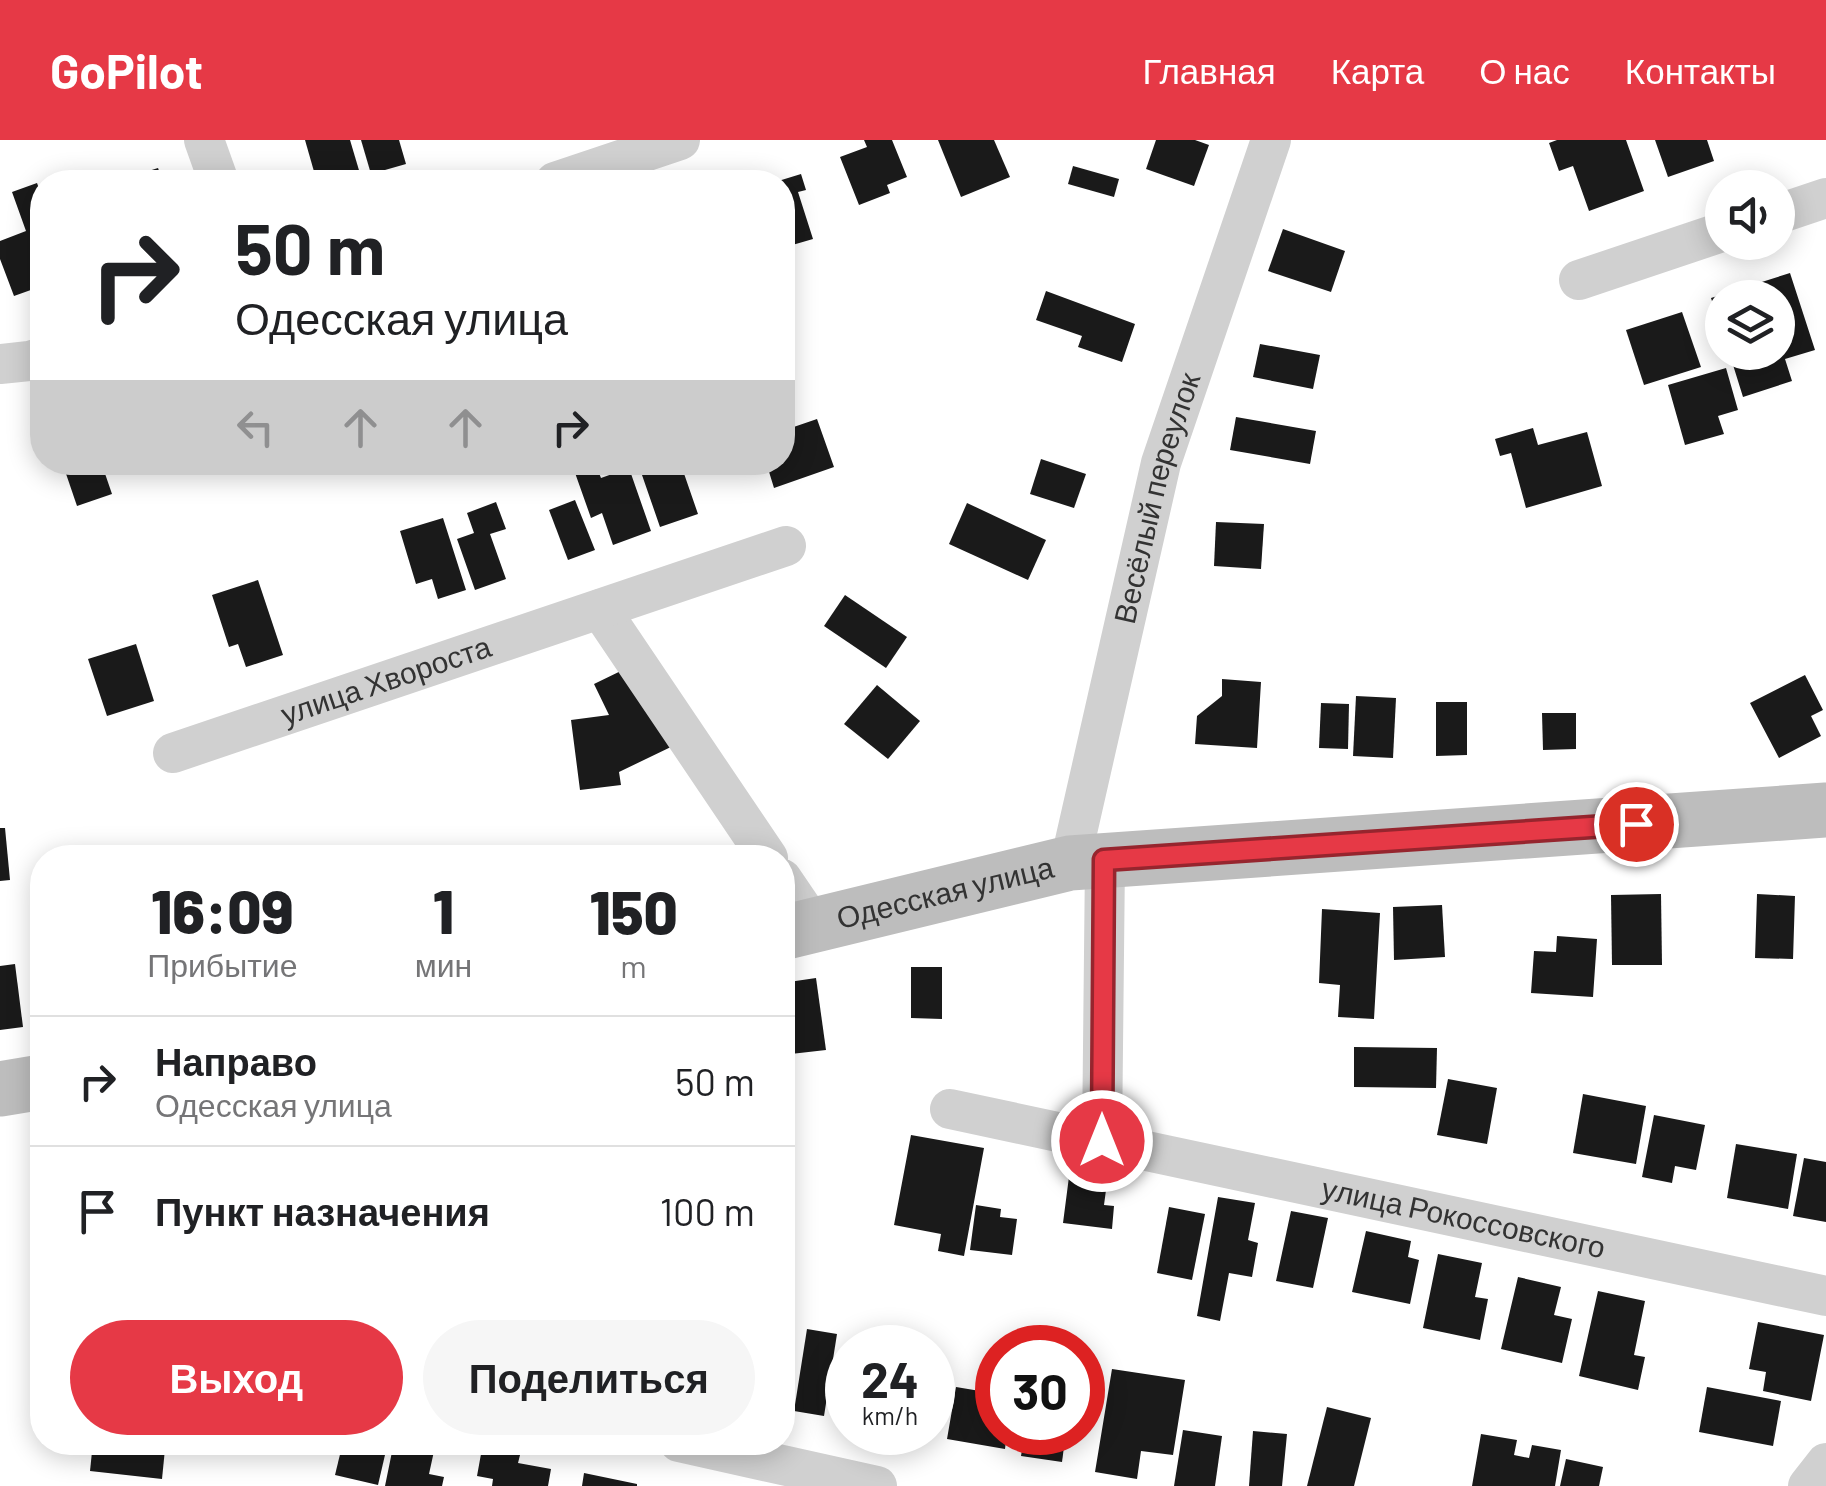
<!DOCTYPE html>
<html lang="ru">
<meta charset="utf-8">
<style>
:root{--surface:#fff;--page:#f6f6f6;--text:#202124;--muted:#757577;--line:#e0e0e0;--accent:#e63946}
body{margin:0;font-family:Barlow,sans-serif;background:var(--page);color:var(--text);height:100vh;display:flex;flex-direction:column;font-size:38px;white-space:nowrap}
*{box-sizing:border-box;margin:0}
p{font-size:32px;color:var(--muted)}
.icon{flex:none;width:55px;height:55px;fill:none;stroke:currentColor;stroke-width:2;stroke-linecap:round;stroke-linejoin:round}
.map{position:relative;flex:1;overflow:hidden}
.panel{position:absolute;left:30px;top:705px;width:765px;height:610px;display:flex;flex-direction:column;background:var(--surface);border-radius:40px;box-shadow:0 5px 25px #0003}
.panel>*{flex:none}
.guide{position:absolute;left:30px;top:30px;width:765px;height:305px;border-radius:40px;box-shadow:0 5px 25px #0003;background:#fff;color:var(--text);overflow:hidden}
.controls{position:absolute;left:1705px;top:30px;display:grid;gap:20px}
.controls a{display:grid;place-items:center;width:90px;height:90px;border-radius:50%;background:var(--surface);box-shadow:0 5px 25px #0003;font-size:50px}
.speed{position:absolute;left:825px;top:1185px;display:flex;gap:20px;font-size:50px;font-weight:700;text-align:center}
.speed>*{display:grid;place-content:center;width:130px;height:130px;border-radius:50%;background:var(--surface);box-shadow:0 5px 25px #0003;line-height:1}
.speed small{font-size:25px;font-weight:400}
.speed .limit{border:15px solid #d22;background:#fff;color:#111}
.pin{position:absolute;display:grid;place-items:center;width:85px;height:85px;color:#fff;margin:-42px;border:5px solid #fff;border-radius:50%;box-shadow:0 2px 10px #0007}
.me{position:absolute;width:110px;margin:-55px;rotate:0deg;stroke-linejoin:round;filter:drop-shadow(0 0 8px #0008)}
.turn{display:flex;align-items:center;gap:35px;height:210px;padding:0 40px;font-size:45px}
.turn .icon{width:130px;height:130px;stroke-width:2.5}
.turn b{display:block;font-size:70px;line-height:85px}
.lanes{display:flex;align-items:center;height:95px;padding:0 40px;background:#0003;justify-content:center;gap:50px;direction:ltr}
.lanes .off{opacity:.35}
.eta{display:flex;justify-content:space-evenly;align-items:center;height:170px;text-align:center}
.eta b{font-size:60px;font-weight:800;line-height:70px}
.primary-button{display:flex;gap:20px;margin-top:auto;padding:20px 40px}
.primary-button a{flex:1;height:115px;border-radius:60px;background:var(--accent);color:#fff;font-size:40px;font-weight:800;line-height:115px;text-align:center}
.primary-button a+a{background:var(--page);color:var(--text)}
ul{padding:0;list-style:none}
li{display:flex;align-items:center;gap:30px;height:130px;padding:0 40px;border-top:2px solid var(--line)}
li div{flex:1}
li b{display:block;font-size:38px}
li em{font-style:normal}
header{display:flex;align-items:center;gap:60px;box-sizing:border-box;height:140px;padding:0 50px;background:var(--accent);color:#fff}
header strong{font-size:48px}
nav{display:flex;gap:55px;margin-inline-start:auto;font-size:35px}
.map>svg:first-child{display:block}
</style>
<header>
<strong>GoPilot</strong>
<nav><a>Главная</a><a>Карта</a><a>О нас</a><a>Контакты</a></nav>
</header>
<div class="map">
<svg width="1826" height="1346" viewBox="0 0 1826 1346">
<rect width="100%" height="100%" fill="#fff"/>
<g fill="#1a1a1a">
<polygon points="305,0 350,0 361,37 341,42 317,42"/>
<polygon points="361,0 399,0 406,24 371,34"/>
<polygon points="864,0 892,0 907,37 887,45 890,53 859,65 840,17 867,7"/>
<polygon points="938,0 994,0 1010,37 961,57"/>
<polygon points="1156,0 1195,0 1209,5 1194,46 1146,29"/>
<polygon points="1557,0 1626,0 1644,51 1589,71 1573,26 1559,31 1549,3"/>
<polygon points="1655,0 1707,0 1714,21 1668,37"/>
<polygon points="1073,26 1119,39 1114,57 1068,44"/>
<polygon points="158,28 163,42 114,42"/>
<polygon points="801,34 806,50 798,52 813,99 782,108 782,42 775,42"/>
<polygon points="37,43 42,57 42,146 14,156 0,119 0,101 26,91 12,52"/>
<polygon points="1283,89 1345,111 1331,152 1268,131"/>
<polygon points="1790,133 1815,210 1785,219 1792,241 1743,257 1729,212 1778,212 1778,158 1722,158 1722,192 1711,158"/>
<polygon points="1046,151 1135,184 1122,222 1078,207 1082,196 1036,180"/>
<polygon points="1682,172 1701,227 1644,245 1626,190"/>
<polygon points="1260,204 1320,215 1313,249 1253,237"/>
<polygon points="1726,228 1738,270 1718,276 1724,294 1685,305 1668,245"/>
<polygon points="1236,277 1316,291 1310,324 1230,310"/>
<polygon points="817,279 834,327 774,348 766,322 782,322 782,291"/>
<polygon points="1533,288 1538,305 1587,292 1602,346 1526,368 1511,313 1500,316 1495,299"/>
<polygon points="1041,319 1086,334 1074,368 1030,354"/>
<polygon points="62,322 101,322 112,354 77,366"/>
<polygon points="650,322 680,322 698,374 660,387 642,335 653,332"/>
<polygon points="595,323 601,338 629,328 651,391 613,405 602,373 591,378 574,330"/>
<polygon points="575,360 595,410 568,420 549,370"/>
<polygon points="496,362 506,389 490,394 506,439 475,450 457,399 474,393 467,373"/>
<polygon points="967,363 1046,400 1028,440 949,404"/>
<polygon points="443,378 466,450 438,459 432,439 416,444 400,391"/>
<polygon points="1216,382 1264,384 1261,429 1214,426"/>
<polygon points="258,440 283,515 246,527 238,504 229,507 212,455"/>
<polygon points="845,455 907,497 886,528 824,486"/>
<polygon points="136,504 154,561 107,576 88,519"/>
<polygon points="629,527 675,605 619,632 621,645 580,650 571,580 609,575 594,544"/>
<polygon points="1805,535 1823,570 1811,576 1821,596 1779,618 1750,563"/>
<polygon points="1222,539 1261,542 1257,608 1195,604 1197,576 1222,556"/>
<polygon points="877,545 920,581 888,619 844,584"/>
<polygon points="1356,556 1396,558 1393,618 1353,616"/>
<polygon points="1436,562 1467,562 1467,615 1436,616"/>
<polygon points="1321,563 1349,564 1348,609 1319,608"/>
<polygon points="1542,573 1576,573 1576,609 1543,610"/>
<polygon points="0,688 5,688 10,740 0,741"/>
<polygon points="1661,754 1662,825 1612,825 1611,755"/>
<polygon points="1757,754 1795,756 1793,819 1755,818"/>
<polygon points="1442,765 1445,817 1394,820 1393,767"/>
<polygon points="1322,769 1380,773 1374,879 1338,877 1340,845 1319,843"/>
<polygon points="1557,796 1597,799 1593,857 1531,853 1534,811 1556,812"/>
<polygon points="15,824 23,887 0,890 0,826"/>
<polygon points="911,827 942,827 942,879 911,878"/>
<polygon points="816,838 826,910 782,915 782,843"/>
<polygon points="1354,907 1437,908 1436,948 1354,947"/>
<polygon points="1448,939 1497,948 1487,1004 1437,995"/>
<polygon points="1583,954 1646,966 1636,1024 1573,1013"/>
<polygon points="1654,975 1705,985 1696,1030 1675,1026 1672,1043 1642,1037"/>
<polygon points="911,995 984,1008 964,1116 938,1111 941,1094 894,1085"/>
<polygon points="1736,1004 1797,1014 1788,1069 1727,1058"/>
<polygon points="1804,1018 1826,1022 1826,1082 1793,1076"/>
<polygon points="1070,1029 1108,1035 1104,1065 1114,1066 1112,1089 1063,1083"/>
<polygon points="1218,1057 1255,1063 1248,1100 1258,1103 1252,1137 1229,1133 1220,1181 1197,1176"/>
<polygon points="976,1065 1001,1069 1000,1077 1017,1079 1012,1115 970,1110"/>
<polygon points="1169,1067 1205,1074 1192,1140 1157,1133"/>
<polygon points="1291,1071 1328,1078 1313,1148 1276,1141"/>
<polygon points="1366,1091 1411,1101 1408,1117 1419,1120 1410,1164 1352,1152"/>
<polygon points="1438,1114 1482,1123 1475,1157 1488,1159 1480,1200 1423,1188"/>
<polygon points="1518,1137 1561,1147 1554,1175 1572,1179 1562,1223 1501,1209"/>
<polygon points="1598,1151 1645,1161 1634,1215 1645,1217 1638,1250 1579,1236"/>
<polygon points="1758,1182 1824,1195 1811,1261 1763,1251 1766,1232 1749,1229"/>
<polygon points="807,1189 837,1194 824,1276 794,1271"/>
<polygon points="1112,1229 1185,1240 1173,1315 1141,1311 1137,1339 1095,1332"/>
<polygon points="956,1247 998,1254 998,1292 1007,1292 1005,1309 947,1299"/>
<polygon points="1707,1247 1781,1261 1773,1306 1699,1292"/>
<polygon points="1327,1267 1371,1278 1354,1346 1307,1346"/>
<polygon points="1183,1290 1222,1296 1215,1346 1174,1346"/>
<polygon points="1253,1291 1287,1294 1282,1346 1249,1346"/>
<polygon points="1025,1292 1066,1292 1062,1322 1021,1316"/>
<polygon points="1481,1294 1517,1300 1514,1315 1529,1318 1532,1305 1561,1310 1555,1346 1472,1346"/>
<polygon points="93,1302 165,1309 162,1339 90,1331"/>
<polygon points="343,1302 388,1302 378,1345 335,1335"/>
<polygon points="394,1302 436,1302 429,1334 444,1337 442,1346 385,1346"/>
<polygon points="483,1303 521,1311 518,1323 551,1329 548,1346 492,1346 493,1339 477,1336"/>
<polygon points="1566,1319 1603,1327 1599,1346 1560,1346"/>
<polygon points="584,1333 637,1344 637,1346 582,1346"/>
</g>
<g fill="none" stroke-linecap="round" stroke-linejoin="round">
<g stroke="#d0d0d0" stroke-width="40">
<polyline points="204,0 219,42"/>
<polyline points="555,42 680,0"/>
<polyline points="1778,74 1826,58"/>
<polyline points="1579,140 1722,92"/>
<polyline points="0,224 29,221 42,217"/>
<polyline points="600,469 768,718"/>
<path id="s1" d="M173,613L786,406"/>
<path id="s2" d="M1070,723L1161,323L1271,0"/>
<polyline points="782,739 814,786"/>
<path id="s3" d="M950,969L1826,1156"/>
<polyline points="1102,1001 1105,720"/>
<polyline points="679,1302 877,1346"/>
<polyline points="1808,1346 1826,1323"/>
</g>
<g stroke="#bdbdbd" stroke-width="55">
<path id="s4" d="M782,793L1070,723L1826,670"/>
<polyline points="0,949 42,942"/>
</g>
</g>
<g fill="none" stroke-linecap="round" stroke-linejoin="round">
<g stroke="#96252e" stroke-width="25">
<polyline id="route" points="1102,1001 1104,720 1636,684"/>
</g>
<use href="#route" stroke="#e63946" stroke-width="18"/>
</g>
<g text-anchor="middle" stroke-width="10" stroke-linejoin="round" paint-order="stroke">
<g font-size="30" fill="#333" stroke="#fff">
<text dy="10" stroke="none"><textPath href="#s2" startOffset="375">Весёлый переулок</textPath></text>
<text dy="10" stroke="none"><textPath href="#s1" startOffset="225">улица Хвороста</textPath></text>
<text dy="10" stroke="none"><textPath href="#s4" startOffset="168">Одесская улица</textPath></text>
<text dy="10" stroke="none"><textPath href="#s3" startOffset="525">улица Рокоссовского</textPath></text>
</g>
</g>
</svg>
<div class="controls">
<a><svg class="icon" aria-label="sound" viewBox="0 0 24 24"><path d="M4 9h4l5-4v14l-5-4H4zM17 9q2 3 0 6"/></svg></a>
<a><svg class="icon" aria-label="layers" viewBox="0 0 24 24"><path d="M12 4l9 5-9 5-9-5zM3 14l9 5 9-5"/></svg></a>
</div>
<div class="speed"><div>24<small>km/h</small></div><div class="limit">30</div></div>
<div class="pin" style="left:1636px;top:684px;background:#d93025"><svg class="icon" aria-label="arrive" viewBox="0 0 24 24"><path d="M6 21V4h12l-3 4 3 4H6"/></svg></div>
<svg class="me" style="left:1102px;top:1001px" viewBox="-20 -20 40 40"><circle r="17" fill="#e63946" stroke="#fff" stroke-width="3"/><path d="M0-11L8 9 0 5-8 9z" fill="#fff"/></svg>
<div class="guide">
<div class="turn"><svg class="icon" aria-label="right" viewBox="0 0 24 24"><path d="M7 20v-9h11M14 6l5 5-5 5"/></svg><div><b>50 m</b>Одесская улица</div></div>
<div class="lanes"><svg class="icon off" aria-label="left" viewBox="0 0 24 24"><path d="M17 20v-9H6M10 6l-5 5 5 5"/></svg><svg class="icon off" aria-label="ahead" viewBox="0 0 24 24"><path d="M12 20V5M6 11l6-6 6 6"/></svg><svg class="icon off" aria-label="ahead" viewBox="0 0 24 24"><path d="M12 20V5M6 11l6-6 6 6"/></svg><svg class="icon" aria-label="right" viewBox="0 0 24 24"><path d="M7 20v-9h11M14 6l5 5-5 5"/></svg></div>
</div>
<section class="panel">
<div class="eta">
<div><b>16:09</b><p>Прибытие</p></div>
<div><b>1</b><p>мин</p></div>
<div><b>150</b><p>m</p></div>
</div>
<ul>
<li><svg class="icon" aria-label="right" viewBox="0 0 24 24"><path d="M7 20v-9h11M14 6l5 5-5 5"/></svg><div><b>Направо</b><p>Одесская улица</p></div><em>50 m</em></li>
<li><svg class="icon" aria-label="arrive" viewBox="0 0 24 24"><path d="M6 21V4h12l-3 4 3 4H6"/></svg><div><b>Пункт назначения</b></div><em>100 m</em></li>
</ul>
<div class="primary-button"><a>Выход</a><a>Поделиться</a></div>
</section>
</div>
